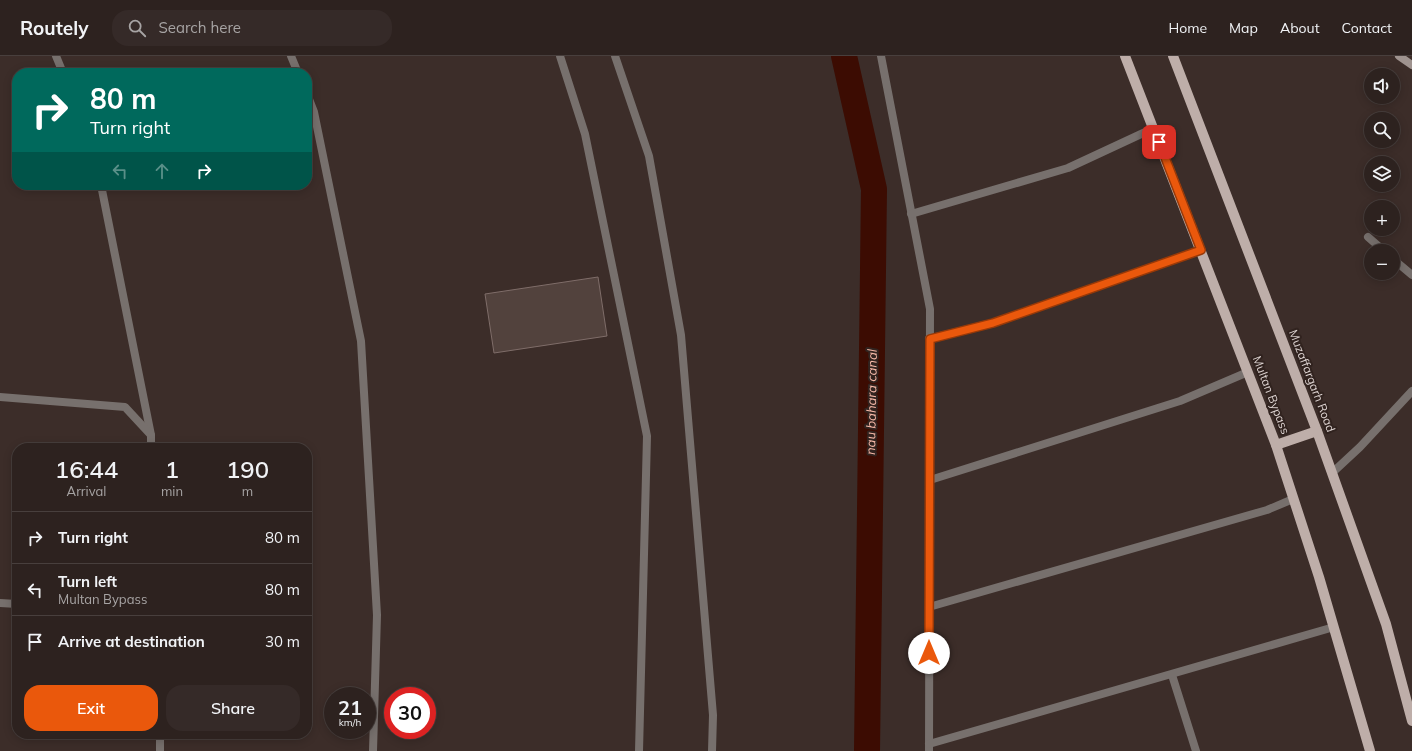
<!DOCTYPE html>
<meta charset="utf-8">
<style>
:root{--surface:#2d221f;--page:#352a28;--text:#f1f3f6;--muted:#a7a4a4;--line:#483f3d;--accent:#ea580c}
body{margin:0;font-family:Mulish,sans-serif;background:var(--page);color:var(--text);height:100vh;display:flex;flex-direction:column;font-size:15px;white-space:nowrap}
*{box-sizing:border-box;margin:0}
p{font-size:13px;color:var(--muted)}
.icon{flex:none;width:22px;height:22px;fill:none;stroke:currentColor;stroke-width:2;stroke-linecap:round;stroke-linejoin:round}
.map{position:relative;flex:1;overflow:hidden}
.drawer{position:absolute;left:12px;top:387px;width:300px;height:296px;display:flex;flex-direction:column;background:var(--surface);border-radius:16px;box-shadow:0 2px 10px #0003,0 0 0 1px var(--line)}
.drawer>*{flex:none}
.hud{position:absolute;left:12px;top:12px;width:300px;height:122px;border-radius:16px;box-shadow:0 2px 10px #0003,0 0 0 1px var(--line);background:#00695c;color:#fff;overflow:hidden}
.tools{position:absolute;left:1364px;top:12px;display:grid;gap:8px}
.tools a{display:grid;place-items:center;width:36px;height:36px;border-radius:50%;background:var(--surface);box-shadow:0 2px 10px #0003,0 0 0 1px var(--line);font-size:20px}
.speed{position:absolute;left:324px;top:631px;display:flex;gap:8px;font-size:20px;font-weight:700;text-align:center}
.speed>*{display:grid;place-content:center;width:52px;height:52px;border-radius:50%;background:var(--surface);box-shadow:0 2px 10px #0003,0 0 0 1px var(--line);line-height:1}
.speed small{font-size:10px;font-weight:400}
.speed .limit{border:6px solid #d22;background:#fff;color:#111}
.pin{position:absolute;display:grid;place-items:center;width:34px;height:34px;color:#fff;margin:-17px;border-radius:8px;box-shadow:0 2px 6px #0006}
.me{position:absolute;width:44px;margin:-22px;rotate:0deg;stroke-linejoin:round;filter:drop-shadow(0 0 3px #0008)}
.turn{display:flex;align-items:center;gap:14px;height:84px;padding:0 12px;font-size:18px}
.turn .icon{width:52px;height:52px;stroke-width:2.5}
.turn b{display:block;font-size:28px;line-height:34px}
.lanes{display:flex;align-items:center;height:38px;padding:0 12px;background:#0003;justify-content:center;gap:20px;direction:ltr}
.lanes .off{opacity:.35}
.eta{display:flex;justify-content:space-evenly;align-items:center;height:68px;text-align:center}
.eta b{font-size:24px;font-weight:600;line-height:28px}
.cta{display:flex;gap:8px;margin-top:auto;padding:8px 12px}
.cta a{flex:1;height:46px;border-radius:16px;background:var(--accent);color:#fff;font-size:16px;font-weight:600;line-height:46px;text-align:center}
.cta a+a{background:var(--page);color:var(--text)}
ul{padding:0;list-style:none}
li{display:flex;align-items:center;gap:12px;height:52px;padding:0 12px;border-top:1px solid var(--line)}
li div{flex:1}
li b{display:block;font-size:15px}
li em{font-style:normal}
header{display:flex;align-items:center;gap:24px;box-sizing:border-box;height:56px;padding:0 20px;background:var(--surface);border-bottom:1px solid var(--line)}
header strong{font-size:19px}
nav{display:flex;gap:22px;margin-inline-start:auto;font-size:14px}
.search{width:280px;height:36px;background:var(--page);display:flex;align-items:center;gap:10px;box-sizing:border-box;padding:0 14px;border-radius:16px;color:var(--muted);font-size:15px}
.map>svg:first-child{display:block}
</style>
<header>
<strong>Routely</strong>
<div class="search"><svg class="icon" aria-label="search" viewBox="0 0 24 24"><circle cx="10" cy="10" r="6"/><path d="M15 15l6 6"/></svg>Search here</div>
<nav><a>Home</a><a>Map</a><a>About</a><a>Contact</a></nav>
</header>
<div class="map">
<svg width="1412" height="695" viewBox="0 0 1412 695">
<rect width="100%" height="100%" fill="#3c2d29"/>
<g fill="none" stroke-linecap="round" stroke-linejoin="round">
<polyline stroke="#3c0c02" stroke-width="26" points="844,0 874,133 867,695"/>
</g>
<polygon fill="#52423d" stroke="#7f6d69" points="598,221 607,280 494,297 485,238"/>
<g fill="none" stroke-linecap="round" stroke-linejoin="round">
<g stroke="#77706d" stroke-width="8">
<polyline points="56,0 63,17"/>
<polyline points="291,0 298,17"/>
<polyline points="560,0 585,78 647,380 639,695"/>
<polyline points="615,0 649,100 681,279 713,659 712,695"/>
<polyline points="881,0 930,253 929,695"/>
<polyline points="307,38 314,56 361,285 377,559 373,695"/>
<polyline points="101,129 151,379"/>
<polyline points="911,158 1068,112 1154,72"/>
<polyline points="1368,181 1384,195"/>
<polyline points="1393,203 1412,219"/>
<polyline points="929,283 993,267 1201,194"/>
<polyline points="0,341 125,351 151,379 151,392"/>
<polyline points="1332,417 1360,391 1412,335"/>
<polyline points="930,424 1180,345 1248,316"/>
<polyline points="0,547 17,548"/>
<polyline points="929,551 1267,454 1293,443"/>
<polyline points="1172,619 1196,695"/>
<polyline points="160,678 160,695"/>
<polyline points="929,688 1334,571"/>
</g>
<polyline stroke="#9f938f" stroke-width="8" points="1399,0 1412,9"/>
<g stroke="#beaea9" stroke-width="10">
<polyline points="1125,0 1276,389 1319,521 1370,695"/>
<polyline points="1173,0 1317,375 1386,568 1412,665"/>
<polyline points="1276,389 1317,375"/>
</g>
</g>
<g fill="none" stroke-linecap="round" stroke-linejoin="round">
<g stroke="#983908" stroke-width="10">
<polyline id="route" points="929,597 930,283 993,267 1201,194 1159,86"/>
</g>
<use href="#route" stroke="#ea580c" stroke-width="7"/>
</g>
<g text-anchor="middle" stroke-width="4" stroke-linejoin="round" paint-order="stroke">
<g font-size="12" fill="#ded4d2" stroke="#31231f">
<text transform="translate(1312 325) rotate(69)" y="4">Muzaffargarh Road</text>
<text transform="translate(1271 339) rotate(69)" y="4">Multan Bypass</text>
</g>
<g font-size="13" font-style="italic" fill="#f7b9a8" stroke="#31231f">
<text transform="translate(871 346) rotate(-89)" y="5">nau bahara canal</text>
</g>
</g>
</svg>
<div class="tools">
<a><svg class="icon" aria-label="sound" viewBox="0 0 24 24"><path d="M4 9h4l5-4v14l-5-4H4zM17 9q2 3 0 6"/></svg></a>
<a><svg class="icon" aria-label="search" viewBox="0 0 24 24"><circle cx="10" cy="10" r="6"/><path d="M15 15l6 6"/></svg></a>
<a><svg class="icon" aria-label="layers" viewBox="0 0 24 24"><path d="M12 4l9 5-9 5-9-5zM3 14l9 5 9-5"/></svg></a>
<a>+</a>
<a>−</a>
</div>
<div class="speed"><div>21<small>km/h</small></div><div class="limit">30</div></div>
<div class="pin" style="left:1159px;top:86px;background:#d93025"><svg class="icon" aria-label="arrive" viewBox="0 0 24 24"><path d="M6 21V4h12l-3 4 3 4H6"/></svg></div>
<svg class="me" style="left:929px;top:597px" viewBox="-20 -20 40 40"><circle r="19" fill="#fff"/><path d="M0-13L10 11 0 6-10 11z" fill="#ea580c"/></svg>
<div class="hud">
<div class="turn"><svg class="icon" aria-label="right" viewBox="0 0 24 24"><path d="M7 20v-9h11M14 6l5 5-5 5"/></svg><div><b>80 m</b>Turn right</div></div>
<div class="lanes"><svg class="icon off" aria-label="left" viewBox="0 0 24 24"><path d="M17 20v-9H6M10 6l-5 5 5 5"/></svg><svg class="icon off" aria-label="ahead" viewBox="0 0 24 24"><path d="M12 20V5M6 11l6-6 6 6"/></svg><svg class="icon" aria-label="right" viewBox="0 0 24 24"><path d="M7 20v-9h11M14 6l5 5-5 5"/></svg></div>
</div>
<section class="drawer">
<div class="eta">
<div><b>16:44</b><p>Arrival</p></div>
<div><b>1</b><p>min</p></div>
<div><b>190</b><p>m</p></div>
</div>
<ul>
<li><svg class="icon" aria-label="right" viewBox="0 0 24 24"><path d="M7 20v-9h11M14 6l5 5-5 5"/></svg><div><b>Turn right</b></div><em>80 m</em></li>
<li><svg class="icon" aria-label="left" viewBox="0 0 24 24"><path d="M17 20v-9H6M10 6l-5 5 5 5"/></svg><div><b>Turn left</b><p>Multan Bypass</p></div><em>80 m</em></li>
<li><svg class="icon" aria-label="arrive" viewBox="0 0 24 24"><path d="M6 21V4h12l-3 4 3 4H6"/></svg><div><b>Arrive at destination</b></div><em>30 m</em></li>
</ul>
<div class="cta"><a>Exit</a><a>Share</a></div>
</section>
</div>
